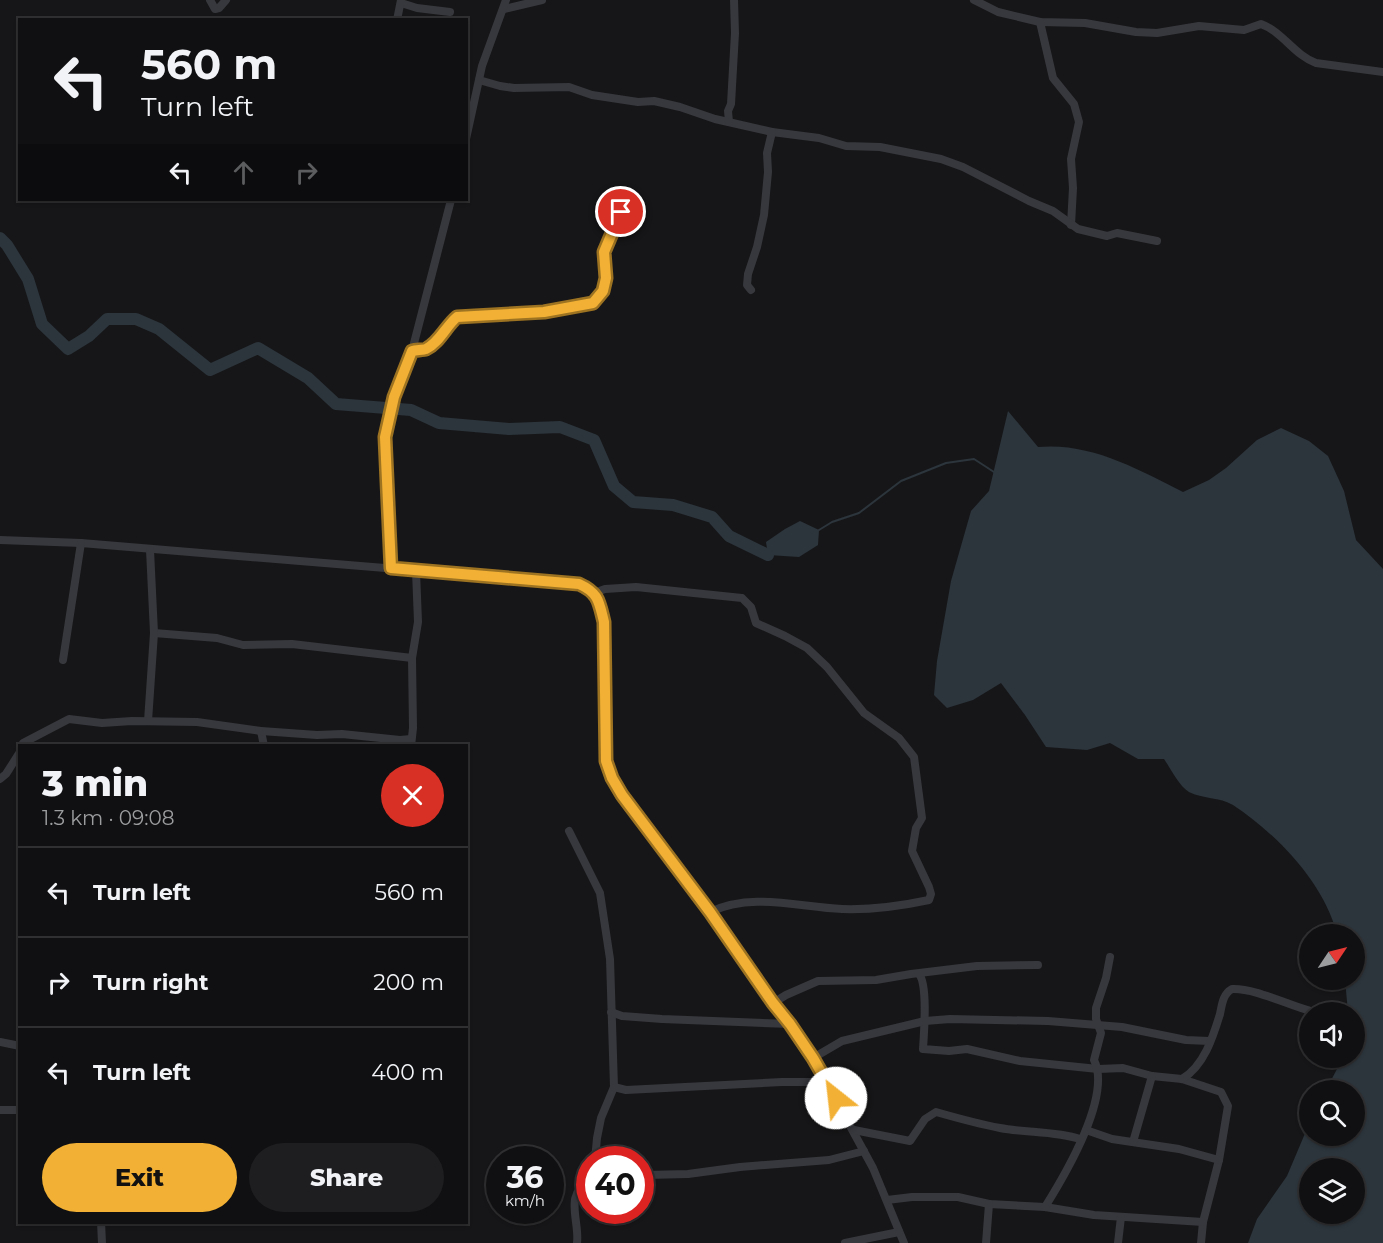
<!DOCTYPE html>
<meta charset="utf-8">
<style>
:root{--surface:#101012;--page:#1e1e20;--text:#f1f3f6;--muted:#9c9d9f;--line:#303032;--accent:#f2b134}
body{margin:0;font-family:Montserrat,sans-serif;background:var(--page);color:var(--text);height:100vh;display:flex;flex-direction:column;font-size:22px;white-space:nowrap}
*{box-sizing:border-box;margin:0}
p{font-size:20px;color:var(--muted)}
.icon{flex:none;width:33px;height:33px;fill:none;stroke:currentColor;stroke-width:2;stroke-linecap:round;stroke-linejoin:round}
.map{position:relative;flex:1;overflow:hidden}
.drawer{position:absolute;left:18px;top:744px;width:450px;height:480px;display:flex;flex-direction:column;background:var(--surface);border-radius:0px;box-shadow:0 2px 4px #0004,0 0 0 2px var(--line)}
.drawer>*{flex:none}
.banner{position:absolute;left:18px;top:18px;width:450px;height:183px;border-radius:0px;box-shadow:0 2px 4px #0004,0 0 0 2px var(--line);background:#101012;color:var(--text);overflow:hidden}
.needle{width:39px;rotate:55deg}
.fabs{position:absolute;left:1299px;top:924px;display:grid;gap:12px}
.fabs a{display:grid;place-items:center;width:66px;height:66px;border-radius:50%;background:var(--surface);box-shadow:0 2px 4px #0004,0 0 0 2px var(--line);font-size:30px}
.speed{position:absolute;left:486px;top:1146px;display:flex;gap:12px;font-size:30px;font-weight:700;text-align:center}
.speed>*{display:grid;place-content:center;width:78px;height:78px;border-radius:50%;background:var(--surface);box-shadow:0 2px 4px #0004,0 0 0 2px var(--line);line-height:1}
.speed small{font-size:15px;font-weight:400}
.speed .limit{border:9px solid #d22;background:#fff;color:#111}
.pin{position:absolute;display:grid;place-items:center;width:51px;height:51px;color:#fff;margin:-26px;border:3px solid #fff;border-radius:50%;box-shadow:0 2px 6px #0007}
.me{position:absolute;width:66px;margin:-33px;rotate:331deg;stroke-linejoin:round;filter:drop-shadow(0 0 4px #0008)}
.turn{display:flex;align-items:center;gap:21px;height:126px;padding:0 24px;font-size:27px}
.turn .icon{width:78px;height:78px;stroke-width:2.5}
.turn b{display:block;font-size:42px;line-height:51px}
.lanes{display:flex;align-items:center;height:57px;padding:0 24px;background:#0003;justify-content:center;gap:30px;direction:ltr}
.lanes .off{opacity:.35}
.round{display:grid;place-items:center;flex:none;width:63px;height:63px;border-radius:32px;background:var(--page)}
.head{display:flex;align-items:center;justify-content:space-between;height:102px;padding:0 24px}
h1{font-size:36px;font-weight:800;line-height:45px}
.button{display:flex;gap:12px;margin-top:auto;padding:12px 24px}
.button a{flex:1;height:69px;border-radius:36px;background:var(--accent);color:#111;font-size:24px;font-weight:800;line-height:69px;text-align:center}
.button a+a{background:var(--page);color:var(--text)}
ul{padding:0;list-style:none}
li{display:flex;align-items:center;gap:18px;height:90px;padding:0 24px;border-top:2px solid var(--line)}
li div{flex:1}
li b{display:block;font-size:22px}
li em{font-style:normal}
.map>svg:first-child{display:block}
</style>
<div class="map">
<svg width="1383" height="1243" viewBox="0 0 1383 1243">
<rect width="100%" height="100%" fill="#161618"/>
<g fill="#2c353c" fill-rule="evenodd">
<path d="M1008,411L1038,447C1090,442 1138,469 1183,492L1209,480L1226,468L1257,440L1281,428L1309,441L1328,456L1344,491L1356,540L1383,569V1243H1248L1257,1219L1287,1176L1309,1124L1310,1136H1354V1090H1326L1337,1069L1339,1058H1354V1012H1348L1345,980H1354V934H1337C1324,883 1277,834 1233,805C1220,797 1202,799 1189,792C1179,786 1171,769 1164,759H1138L1110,743L1087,750L1046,747L1025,715L1001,683L973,700L947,708L934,695L937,661L951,581L971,511L989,491ZM1310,1168H1354V1214H1310Z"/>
<polygon points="800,521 819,530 818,545 799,557 768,555 766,542 785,529"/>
</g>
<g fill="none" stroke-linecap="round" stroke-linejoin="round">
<polyline stroke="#2c353c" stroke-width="2" points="819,530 832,522 859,513 901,481 946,463 974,459 994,472"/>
<polyline stroke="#2c353c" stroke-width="12" points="0,238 7,245 28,279 42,324 68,349 89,336 107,319 136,319 159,329 210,370 258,348 308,378 336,404 411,410 439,423 509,429 560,427 594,440 614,486 633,502 673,505 712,517 729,536 768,555"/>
<g stroke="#37383d" stroke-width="8">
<polyline points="210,0 215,9 219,8 226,0"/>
<path d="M974,0L998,12L1040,22L1085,23L1136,32L1157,33L1199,26L1244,30L1261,24C1283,32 1294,55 1316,63L1383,72"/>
<polyline points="401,3 417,8 450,12"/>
<polyline points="504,9 542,0"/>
<polyline points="397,20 401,0"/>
<polyline points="1040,22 1053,78 1074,104 1079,122 1071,159 1073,188 1071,225"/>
<polyline points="479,80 500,86 514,88 569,87 592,95 638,102 654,101 680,107 715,119 772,132 819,138 846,146 880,147 941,159 963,167 1029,201 1053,211 1078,229 1107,236 1117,233 1157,241"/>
<polyline points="729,122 728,111 731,104 735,33 734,0"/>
<polyline points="466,139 482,66 506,0"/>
<polyline points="751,290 747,285 748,274 757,247 764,215 768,172 767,153 772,132"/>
<path d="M412,351C416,350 423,350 426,349C439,343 446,326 457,317L544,312L593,303L603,291L606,277L604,252L621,212"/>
<path d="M0,540L81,543L579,584C599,593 599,602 604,622L606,761L612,778L622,795L710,912L773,1003L790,1024L813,1058L873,1168L904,1243"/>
<polyline points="391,568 385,437 394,397 412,351 451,200"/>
<path d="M594,593L605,589L636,587L742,598L751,607L756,623L785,636L807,648L827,667L864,713L899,738L914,757L922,818L916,828L912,851L929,887L931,894L929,900C901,906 871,910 842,909C798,907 752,892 710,912"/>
<polyline points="154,633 217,638 243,645 292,644 412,658"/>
<polyline points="63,660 81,543"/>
<polyline points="148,721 154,633 150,550"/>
<polyline points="261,731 264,746"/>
<polyline points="22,746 23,743 69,719 102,723 132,721 197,722 261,731 317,735 342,734 400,740 411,739"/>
<polyline points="411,746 413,728 412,658 418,622 416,571"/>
<polyline points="0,779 6,774 20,752"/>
<polyline points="569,831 600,893 610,959 614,1087 601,1118 597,1138 595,1160"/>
<path d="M919,974C928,985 924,1033 923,1049L949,1051L967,1049L1020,1061L1098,1069L1123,1068L1152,1076L1182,1079L1221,1092L1228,1106L1219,1160L1203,1222L1201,1243"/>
<polyline points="773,1003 786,995 818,981 876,980 911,974 977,966 1038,965"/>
<polyline points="611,1012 622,1016 662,1019 790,1024"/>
<polyline points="0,1042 20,1046"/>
<polyline points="813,1058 842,1041 925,1021 950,1019 1048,1021 1122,1027 1186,1040 1209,1041"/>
<path d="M1182,1079C1204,1066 1213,1037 1220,1014C1222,1004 1223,994 1232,989C1256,988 1289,1006 1314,1012"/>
<polyline points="614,1087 626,1090 782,1082 827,1082"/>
<polyline points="0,1110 20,1110"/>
<path d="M854,1130L910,1141L925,1119L936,1112C957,1118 979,1124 1000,1128C1027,1133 1055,1131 1080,1139"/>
<polyline points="1086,1130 1112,1139 1179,1149 1219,1160"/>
<polyline points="1133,1142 1152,1076"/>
<polyline points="640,1178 646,1175 688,1174 740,1167 829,1160 864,1151"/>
<polyline points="887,1200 912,1197 958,1197 989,1204 1045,1207 1094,1215 1203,1222"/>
<path d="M1045,1207C1065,1175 1112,1096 1094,1060L1101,1033L1096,1019V1008L1106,978L1110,957"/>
<polyline points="101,1222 102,1243"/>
<path d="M577,1243C580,1221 563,1194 590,1181"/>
<polyline points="845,1243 899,1232"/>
<polyline points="986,1243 989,1204"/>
<polyline points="1118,1243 1121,1217"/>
</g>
</g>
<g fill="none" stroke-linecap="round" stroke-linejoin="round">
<g stroke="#9d7322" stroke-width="15">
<path id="route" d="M621,212L604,252L606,278L603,291L593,303L544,312L457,317C446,326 439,343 426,349C423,350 416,350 412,351L394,397L385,437L391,568L579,584C599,593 599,602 604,622L606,761L612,778L622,795L710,912L773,1003L790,1024L813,1058L836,1098"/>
</g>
<use href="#route" stroke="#f2b134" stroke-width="10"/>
</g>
</svg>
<div class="fabs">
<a><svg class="needle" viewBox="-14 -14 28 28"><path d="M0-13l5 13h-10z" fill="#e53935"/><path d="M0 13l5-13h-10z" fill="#9c9d9f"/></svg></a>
<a><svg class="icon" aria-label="sound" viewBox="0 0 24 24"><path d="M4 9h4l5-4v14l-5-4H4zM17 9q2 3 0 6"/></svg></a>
<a><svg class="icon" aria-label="search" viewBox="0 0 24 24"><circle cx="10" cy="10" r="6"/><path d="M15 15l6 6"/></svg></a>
<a><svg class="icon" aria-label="layers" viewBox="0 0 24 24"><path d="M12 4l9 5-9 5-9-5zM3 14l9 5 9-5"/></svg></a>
</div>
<div class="speed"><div>36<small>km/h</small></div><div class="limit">40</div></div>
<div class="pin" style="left:621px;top:212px;background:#d93025"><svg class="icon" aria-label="arrive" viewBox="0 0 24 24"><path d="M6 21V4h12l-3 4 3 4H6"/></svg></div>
<svg class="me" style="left:836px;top:1098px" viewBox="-20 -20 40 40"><circle r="19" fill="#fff"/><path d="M0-13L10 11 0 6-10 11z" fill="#f2b134"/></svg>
<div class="banner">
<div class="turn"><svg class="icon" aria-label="left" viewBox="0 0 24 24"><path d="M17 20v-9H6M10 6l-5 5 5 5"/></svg><div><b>560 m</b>Turn left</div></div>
<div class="lanes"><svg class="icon" aria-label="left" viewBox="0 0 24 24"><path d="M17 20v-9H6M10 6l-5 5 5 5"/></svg><svg class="icon off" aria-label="ahead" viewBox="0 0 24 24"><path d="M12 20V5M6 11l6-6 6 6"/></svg><svg class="icon off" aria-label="right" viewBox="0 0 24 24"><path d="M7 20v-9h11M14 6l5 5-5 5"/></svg></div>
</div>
<section class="drawer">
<div class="head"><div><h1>3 min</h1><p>1.3 km · 09:08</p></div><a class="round" style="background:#d93025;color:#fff"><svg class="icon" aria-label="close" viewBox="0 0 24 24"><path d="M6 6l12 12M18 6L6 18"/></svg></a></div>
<ul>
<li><svg class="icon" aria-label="left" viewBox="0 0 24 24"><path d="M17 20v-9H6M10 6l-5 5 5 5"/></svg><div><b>Turn left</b></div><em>560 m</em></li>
<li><svg class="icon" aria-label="right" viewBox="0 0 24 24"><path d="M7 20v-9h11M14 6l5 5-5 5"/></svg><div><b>Turn right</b></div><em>200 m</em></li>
<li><svg class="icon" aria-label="left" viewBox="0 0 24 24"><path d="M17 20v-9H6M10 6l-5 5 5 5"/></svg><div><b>Turn left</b></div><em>400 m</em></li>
</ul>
<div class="button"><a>Exit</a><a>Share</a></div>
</section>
</div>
